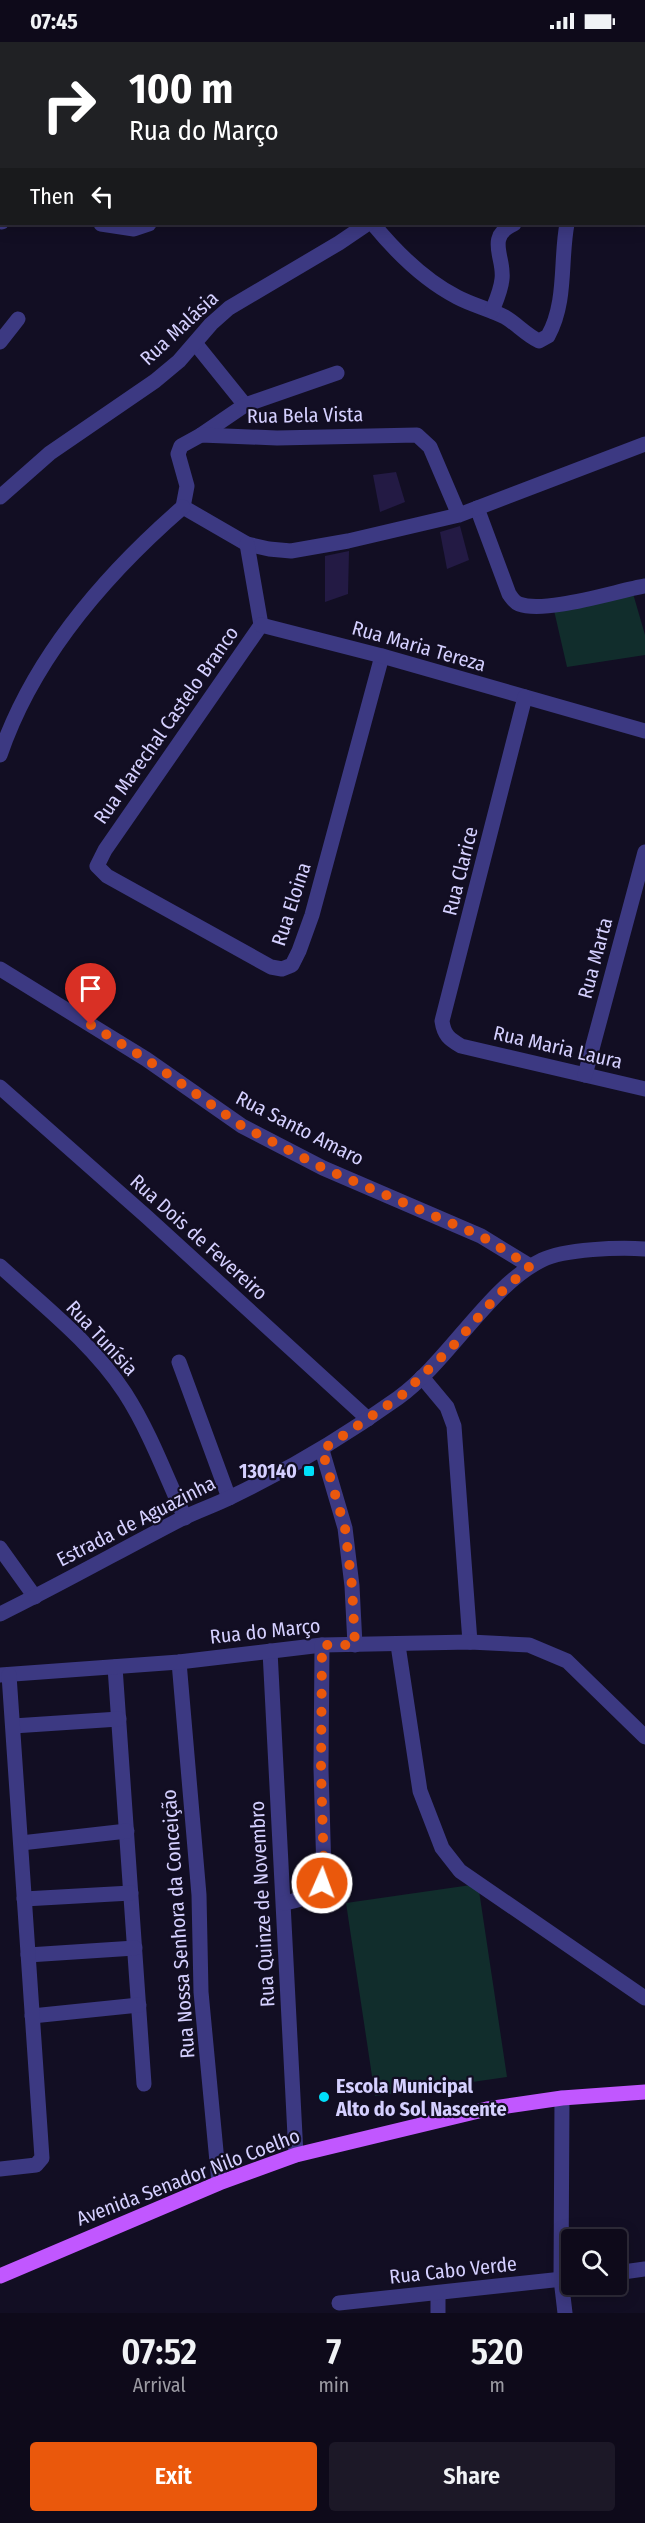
<!DOCTYPE html>
<meta charset="utf-8">
<style>
:root{--surface:#0e0a1a;--page:#1c1827;--text:#f1f3f6;--muted:#9b9aa2;--line:#2e2b39;--accent:#ea580c}
body{margin:0;font-family:"Fira Sans Condensed",sans-serif;background:var(--page);color:var(--text);height:100vh;display:flex;flex-direction:column;font-size:22px;white-space:nowrap}
*{box-sizing:border-box;margin:0}
p{font-size:20px;color:var(--muted)}
.icon{flex:none;width:33px;height:33px;fill:none;stroke:currentColor;stroke-width:2;stroke-linecap:round;stroke-linejoin:round}
.map{position:relative;height:2271px;overflow:hidden}
.details{display:flex;flex-direction:column;background:var(--surface);flex:1}
.details>*{flex:none}
.banner{position:absolute;left:0px;top:0px;width:645px;height:183px;box-shadow:0 3px 15px #0003,0 0 0 2px var(--line);background:#202124;color:#fff;overflow:hidden}
.fabs{position:absolute;left:561px;top:2187px;display:grid;gap:12px}
.fabs a{display:grid;place-items:center;width:66px;height:66px;border-radius:6px;background:var(--surface);box-shadow:0 3px 15px #0003,0 0 0 2px var(--line);font-size:30px}
.pin{position:absolute;display:grid;place-items:center;width:51px;height:51px;color:#fff;margin:-62px -26px;border-radius:50% 50% 50% 0;rotate:-45deg;box-shadow:0 0 6px #0007}
.pin .icon{rotate:45deg}
.me{position:absolute;width:66px;margin:-33px;rotate:2deg;stroke-linejoin:round;filter:drop-shadow(0 0 4px #0008)}
.turn{display:flex;align-items:center;gap:21px;height:126px;padding:0 30px;font-size:27px}
.turn .icon{width:78px;height:78px;stroke-width:2.5}
.turn b{display:block;font-size:42px;line-height:51px}
.then{display:flex;align-items:center;height:57px;padding:0 30px;background:#0003;gap:12px;font-size:22px}
.eta{display:flex;justify-content:space-evenly;align-items:center;height:102px;text-align:center}
.eta b{font-size:36px;font-weight:600;line-height:42px}
.cta{display:flex;gap:12px;margin-top:auto;padding:12px 30px}
.cta a{flex:1;height:69px;border-radius:6px;background:var(--accent);color:#fff;font-size:24px;font-weight:600;line-height:69px;text-align:center}
.cta a+a{background:var(--page);color:var(--text)}
.status{display:flex;justify-content:space-between;align-items:center;height:42px;padding:0 30px;background:var(--surface);direction:ltr}
.status svg{height:16px;fill:currentColor}
.map>svg:first-child{display:block}
</style>
<div class="status"><b>07:45</b><svg viewBox="0 0 49 12"><path d="M0 12V9h3v3zM5 12V6h3v6zM10 12V3h3v9zM15 12V0h3v12zM26 1h20v11H26zM47 4h2v5h-2z"/></svg></div>
<div class="map">
<svg width="645" height="2271" viewBox="0 0 645 2271">
<rect width="100%" height="100%" fill="#120e23"/>
<g fill="#112d2c">
<polygon points="632,548 645,593 645,613 567,625 553,564"/>
<polygon points="478,1842 507,2035 375,2054 346,1861"/>
</g>
<g fill="#231a44">
<polygon points="396,430 405,460 380,470 373,433"/>
<polygon points="460,484 469,518 447,527 440,490"/>
<polygon points="349,509 348,552 325,560 325,514"/>
</g>
<g fill="none" stroke-linecap="round" stroke-linejoin="round">
<g stroke="#3c3982" stroke-width="15">
<polyline points="127,0 127,2"/>
<polyline points="486,0 486,2"/>
<polyline points="386,2 390,0"/>
<polyline points="644,31 645,30"/>
<polyline points="0,150 2,149"/>
<polyline points="0,179 2,180"/>
<polyline points="101,182 134,187 149,182"/>
<path d="M373,182C396,210 424,238 457,255C472,263 489,267 505,275C517,282 526,293 539,299L548,294C567,260 560,218 567,182"/>
<path d="M492,269C496,259 501,248 502,237C505,216 485,195 514,182"/>
<polyline points="0,300 18,277"/>
<polyline points="195,301 245,363"/>
<polyline points="201,393 245,363 337,331"/>
<polyline points="0,455 50,411 155,339 179,319 211,282 229,266 339,201 367,182"/>
<path d="M477,466L509,552C512,556 514,560 519,562C545,572 616,549 645,544"/>
<polyline points="459,473 430,405 417,393 277,396 201,393 181,404 178,412 187,444 183,465 247,502 269,507 291,509 348,499 459,473 645,402"/>
<polyline points="247,502 261,583"/>
<polyline points="261,583 105,808 97,824 107,834 271,925 282,927 292,923 299,909 312,873 382,614"/>
<polyline points="261,583 382,614 645,689"/>
<path d="M525,655L442,979C444,993 449,997 461,1004L645,1047"/>
<path d="M0,713C33,616 107,531 183,465"/>
<polyline points="0,927 146,1017 242,1084 323,1126 481,1194 530,1224"/>
<polyline points="585,1033 645,810"/>
<polyline points="0,1045 147,1175 368,1377"/>
<path d="M0,1224C44,1264 93,1302 125,1351C150,1390 166,1434 185,1476"/>
<polyline points="179,1320 229,1456"/>
<polyline points="422,1335 447,1365 454,1384 470,1600"/>
<polyline points="322,1408 345,1486 352,1544 355,1603"/>
<polyline points="0,1506 35,1555"/>
<path d="M0,1572C61,1542 121,1508 181,1477C197,1469 215,1463 231,1455C290,1427 345,1394 398,1356C449,1319 489,1244 542,1218C564,1207 620,1205 645,1207"/>
<polyline points="398,1603 420,1749 442,1806 460,1829 645,1956"/>
<polyline points="270,1609 296,2113"/>
<polyline points="179,1620 199,1853 201,1950 219,2141"/>
<polyline points="115,1625 144,2042"/>
<polyline points="0,1633 179,1620 322,1603 470,1600 529,1603 567,1619 645,1695"/>
<polyline points="13,1684 119,1677"/>
<polyline points="21,1801 127,1789"/>
<polyline points="24,1857 131,1851"/>
<path d="M285,1861C307,1855 319,1857 324,1831L321,1727L322,1603"/>
<polyline points="28,1913 135,1906"/>
<polyline points="32,1974 139,1963"/>
<polyline points="562,2056 561,2237 565,2271"/>
<polyline points="0,2127 36,2123 42,2116 9,1633"/>
<polyline points="616,2231 645,2227"/>
<polyline points="438,2252 438,2271"/>
<polyline points="339,2261 572,2236"/>
</g>
<polyline stroke="#c157ff" stroke-width="15" points="0,2234 219,2141 296,2113 487,2067 562,2056 645,2050"/>
</g>
<g fill="none" stroke-linecap="round" stroke-linejoin="round">
<polyline stroke="#ea580c" stroke-width="10" stroke-dasharray="0 18" points="91,983 146,1017 242,1084 323,1126 481,1194 530,1224 497,1254 452,1305 401,1354 322,1408 345,1486 352,1544 355,1603 322,1603 321,1727 324,1831 322,1841"/>
</g>
<g fill="#00dffa" stroke="#120e23" stroke-width="2">
<rect x="303" y="1423" width="12" height="12" rx="3"/>
<circle cx="324" cy="2055" r="6"/>
</g>
<g text-anchor="middle" stroke-width="4.5" stroke-linejoin="round" paint-order="stroke">
<g font-size="20" fill="#d5d0ff" stroke="#120e23">
<text transform="translate(179 286) rotate(-43)" y="7">Rua Malásia</text>
<text transform="translate(305 373) rotate(-1)" y="7">Rua Bela Vista</text>
<text transform="translate(419 604) rotate(16)" y="7">Rua Maria Tereza</text>
<text transform="translate(166 683) rotate(-55)" y="7">Rua Marechal Castelo Branco</text>
<text transform="translate(460 829) rotate(-76)" y="7">Rua Clarice</text>
<text transform="translate(291 862) rotate(-72)" y="7">Rua Eloina</text>
<text transform="translate(595 916) rotate(-75)" y="7">Rua Marta</text>
<text transform="translate(558 1005) rotate(13)" y="7">Rua Maria Laura</text>
<text transform="translate(300 1086) rotate(27)" y="7">Rua Santo Amaro</text>
<text transform="translate(199 1195) rotate(42)" y="7">Rua Dois de Fevereiro</text>
<text transform="translate(102 1296) rotate(47)" y="7">Rua Tunísia</text>
<text transform="translate(136 1479) rotate(-27)" y="7">Estrada de Aguazinha</text>
<text transform="translate(265 1589) rotate(-6)" y="7">Rua do Março</text>
<text transform="translate(262 1862) rotate(-93)" y="7">Rua Quinze de Novembro</text>
<text transform="translate(178 1882) rotate(-94)" y="7">Rua Nossa Senhora da Conceição</text>
<text transform="translate(188 2135) rotate(-21)" y="7">Avenida Senador Nilo Coelho</text>
<text transform="translate(453 2228) rotate(-6)" y="7">Rua Cabo Verde</text>
</g>
<g font-size="20" font-weight="bold" fill="#d5d0ff" stroke="#120e23" text-anchor="end">
<text x="297" y="1436">130140</text>
<text x="336" y="2051" text-anchor="start">Escola Municipal<tspan x="336" dy="23">Alto do Sol Nascente</tspan></text>
</g>
</g>
</svg>
<div class="fabs">
<a><svg class="icon" aria-label="search" viewBox="0 0 24 24"><circle cx="10" cy="10" r="6"/><path d="M15 15l6 6"/></svg></a>
</div>
<div class="pin" style="left:91px;top:983px;background:#d93025"><svg class="icon" aria-label="arrive" viewBox="0 0 24 24"><path d="M6 21V4h12l-3 4 3 4H6"/></svg></div>
<svg class="me" style="left:322px;top:1841px" viewBox="-20 -20 40 40"><circle r="17" fill="#ea580c" stroke="#fff" stroke-width="3"/><path d="M0-11L8 9 0 5-8 9z" fill="#fff"/></svg>
<div class="banner">
<div class="turn"><svg class="icon" aria-label="right" viewBox="0 0 24 24"><path d="M7 20v-9h11M14 6l5 5-5 5"/></svg><div><b>100 m</b>Rua do Março</div></div>
<div class="then">Then<svg class="icon" aria-label="left" viewBox="0 0 24 24"><path d="M17 20v-9H6M10 6l-5 5 5 5"/></svg></div>
</div>
</div>
<section class="details">
<div class="eta">
<div><b>07:52</b><p>Arrival</p></div>
<div><b>7</b><p>min</p></div>
<div><b>520</b><p>m</p></div>
</div>
<div class="cta"><a>Exit</a><a>Share</a></div>
</section>
